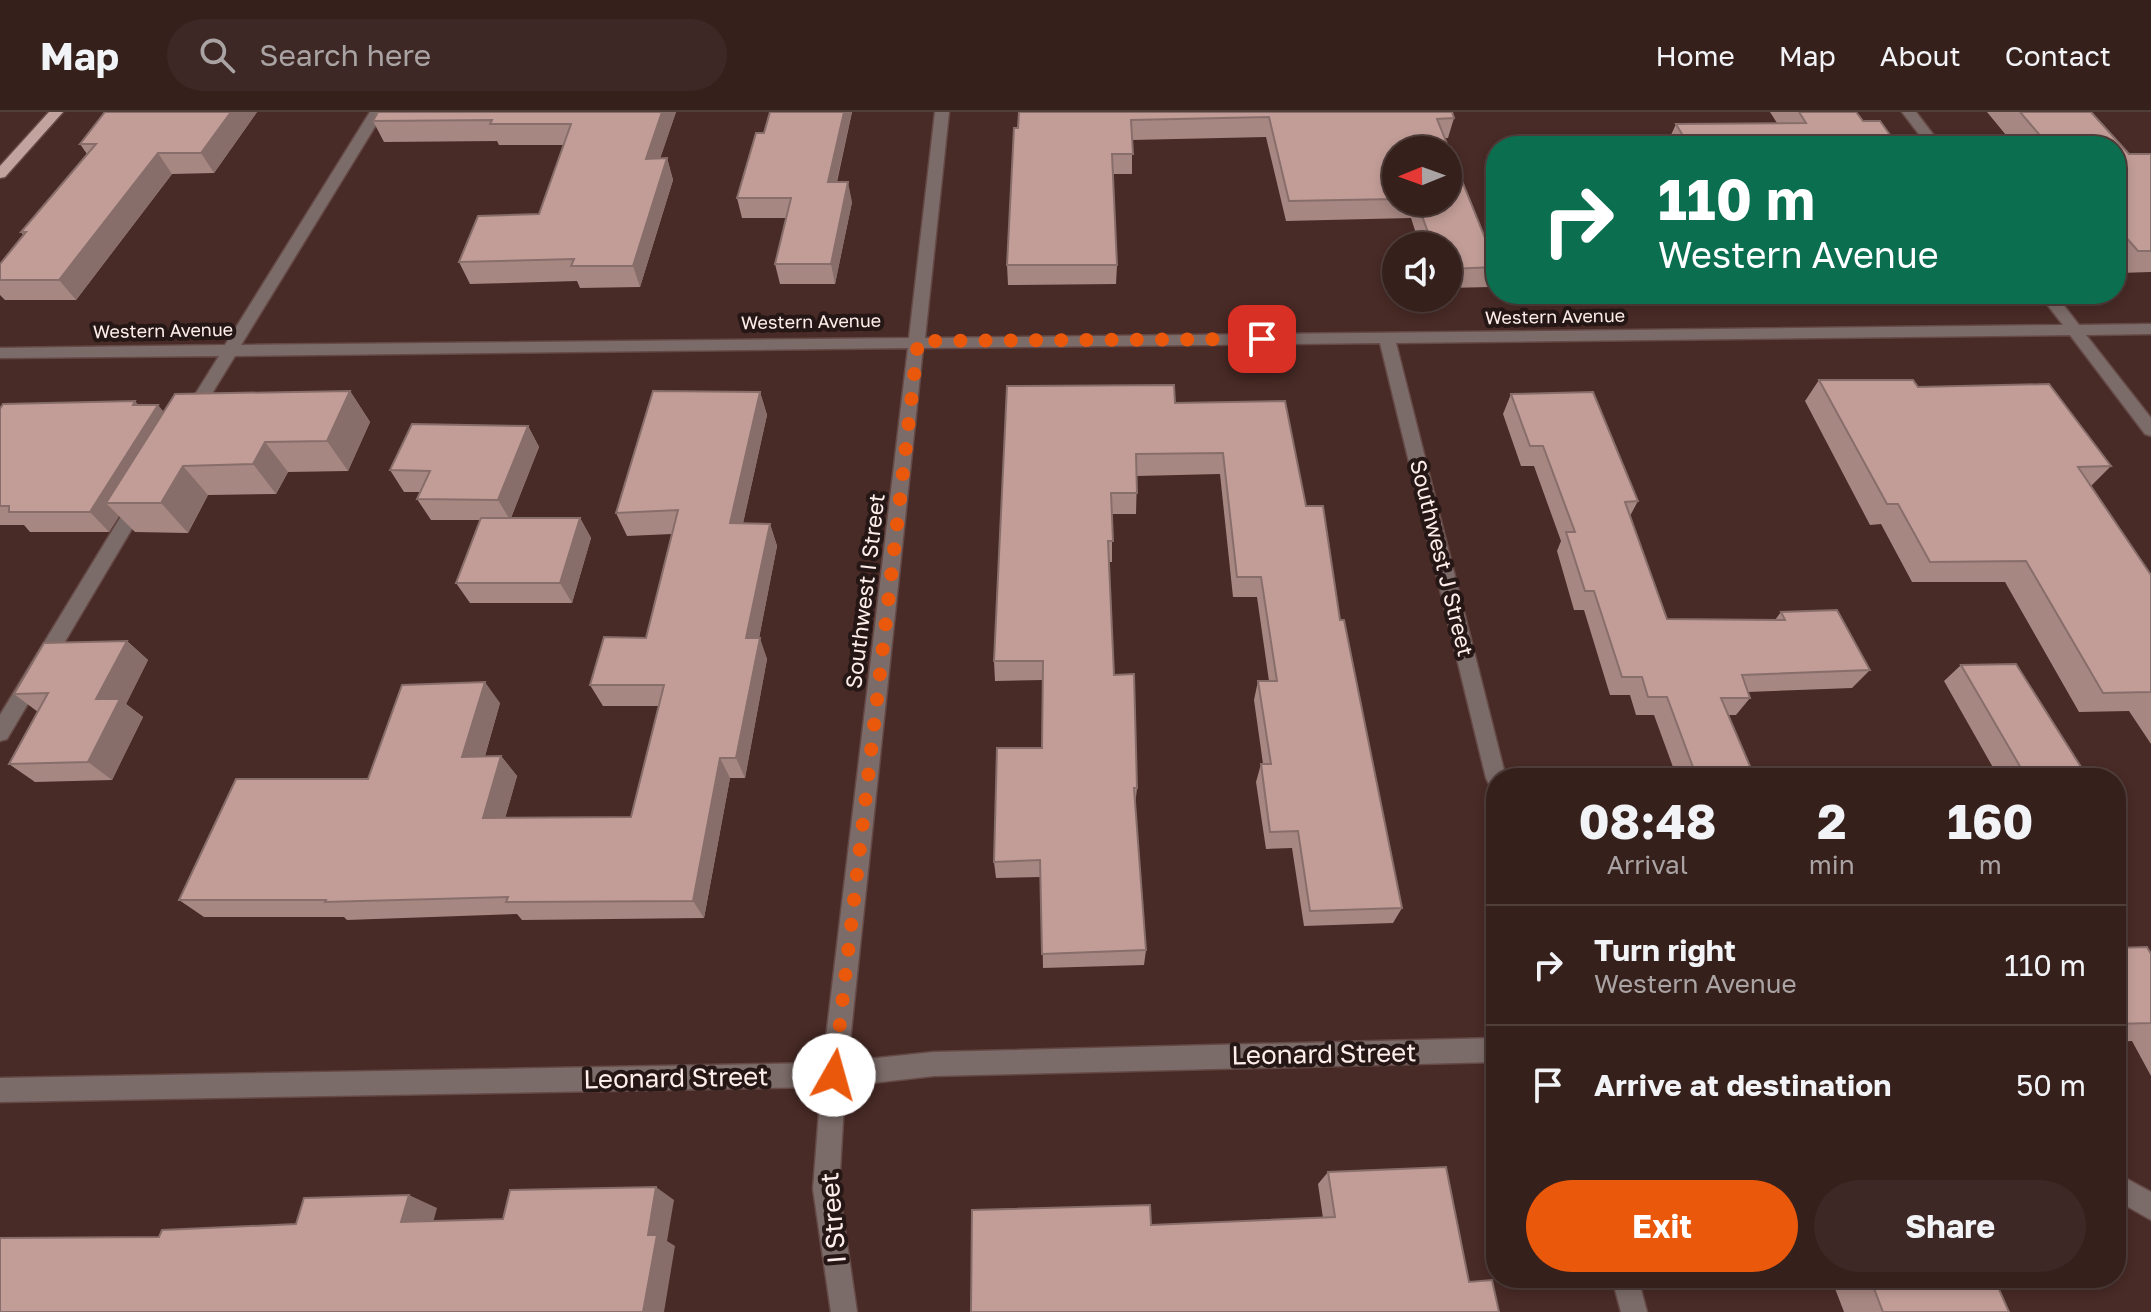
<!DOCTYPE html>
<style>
:root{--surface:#36201c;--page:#3d2825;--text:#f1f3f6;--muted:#aaa3a3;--line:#503e3b;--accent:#ea580c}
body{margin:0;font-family:"Golos Text",sans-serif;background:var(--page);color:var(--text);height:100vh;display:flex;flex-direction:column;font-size:30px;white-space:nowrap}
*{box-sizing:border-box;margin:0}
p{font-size:26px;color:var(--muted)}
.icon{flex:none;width:44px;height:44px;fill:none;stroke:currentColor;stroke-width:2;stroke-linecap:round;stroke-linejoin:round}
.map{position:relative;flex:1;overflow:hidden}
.panel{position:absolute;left:1486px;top:656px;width:640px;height:520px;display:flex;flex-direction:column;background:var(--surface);border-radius:32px;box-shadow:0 4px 12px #0003,0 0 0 2px var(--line)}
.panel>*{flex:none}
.guide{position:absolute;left:1486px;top:24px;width:640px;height:168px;border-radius:32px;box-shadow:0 4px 12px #0003,0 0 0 2px var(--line);background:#0b6e4f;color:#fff;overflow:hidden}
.needle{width:52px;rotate:269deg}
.controls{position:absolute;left:1382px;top:24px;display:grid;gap:16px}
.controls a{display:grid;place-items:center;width:80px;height:80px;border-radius:50%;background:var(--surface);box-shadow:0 4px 12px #0003,0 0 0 2px var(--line);font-size:40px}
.pin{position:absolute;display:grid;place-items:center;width:68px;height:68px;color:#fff;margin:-34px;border-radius:16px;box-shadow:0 4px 12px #0006}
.me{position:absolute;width:88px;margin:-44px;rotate:7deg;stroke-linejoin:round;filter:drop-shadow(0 0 6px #0008)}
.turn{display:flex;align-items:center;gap:28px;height:168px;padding:0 40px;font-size:36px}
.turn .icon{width:104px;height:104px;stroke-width:2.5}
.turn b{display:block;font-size:56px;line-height:68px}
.eta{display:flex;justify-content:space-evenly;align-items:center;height:136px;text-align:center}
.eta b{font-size:48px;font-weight:700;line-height:56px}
.cta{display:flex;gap:16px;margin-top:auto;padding:16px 40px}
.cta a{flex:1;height:92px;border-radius:48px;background:var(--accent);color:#fff;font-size:32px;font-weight:700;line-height:92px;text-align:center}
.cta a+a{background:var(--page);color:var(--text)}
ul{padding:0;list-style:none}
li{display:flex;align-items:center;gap:24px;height:120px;padding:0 40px;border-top:2px solid var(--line)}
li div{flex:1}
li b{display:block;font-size:30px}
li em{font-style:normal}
header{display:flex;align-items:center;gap:48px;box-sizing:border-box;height:112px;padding:0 40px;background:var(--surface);border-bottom:2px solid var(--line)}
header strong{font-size:38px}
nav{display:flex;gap:44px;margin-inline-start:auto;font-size:28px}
.search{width:560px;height:72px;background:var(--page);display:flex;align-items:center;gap:20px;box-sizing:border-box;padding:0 28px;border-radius:44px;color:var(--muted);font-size:30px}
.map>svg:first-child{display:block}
</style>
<header>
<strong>Map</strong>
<div class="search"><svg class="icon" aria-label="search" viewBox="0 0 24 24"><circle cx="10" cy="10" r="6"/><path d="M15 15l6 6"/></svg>Search here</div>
<nav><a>Home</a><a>Map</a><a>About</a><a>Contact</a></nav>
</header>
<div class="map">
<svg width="2151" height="1200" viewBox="0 0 2151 1200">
<rect width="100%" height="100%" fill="#482a26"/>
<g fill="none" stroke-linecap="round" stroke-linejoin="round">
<g stroke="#654946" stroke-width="3">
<g id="minor">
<polygon points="370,0 384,0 241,233 909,226 935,0 949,0 925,226 2063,213 2039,182 2055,182 2079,213 2151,212 2151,222 2086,223 2151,306 2151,324 2145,322 2070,223 1396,231 1506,666 1496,666 1496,675 1489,672 1486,666 1380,231 923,236 848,949 934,940 1496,926 1496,950 934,964 845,974 839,1077 857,1200 831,1200 813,1077 821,975 0,990 0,966 823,951 908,236 235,244 195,309 189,311 181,305 219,244 0,246 0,236 225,233"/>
<polygon points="1902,0 1916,0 1942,34 1928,34"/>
<polygon points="140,382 149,388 7,627 0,629 0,603 134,383"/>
<polygon points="2116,1061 2151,1080 2151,1108 2116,1088"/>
<polygon points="1612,1166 1638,1166 1647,1200 1621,1200"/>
</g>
</g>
<g stroke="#654946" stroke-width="3">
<polygon id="major" points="49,0 63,0 5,65 0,66 0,54"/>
</g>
<use href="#minor" fill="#7c6c69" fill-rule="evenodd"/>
<use href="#major" fill="#c3a39e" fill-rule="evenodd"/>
</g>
<g fill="#a78782" fill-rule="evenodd">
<polygon points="105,0 257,0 214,61 172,62 76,188 5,188 0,183 0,168 24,124 21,120 87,42 80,32"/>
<polygon points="378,0 676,0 660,46 667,46 673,68 640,175 580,176 577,169 470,172 459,150 539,102 564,33 499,33 497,29 384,30 373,9"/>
<polygon points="770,0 852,0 837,70 852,90 835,172 780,172 775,152 786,106 742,106 737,86 764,21"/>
<path d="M1019,0L1454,6L1448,26H1445L1496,153V158L1490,175L1448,176V134H1420L1411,106L1286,109L1266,25L1132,28V62H1113L1117,153L1116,172L1008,173L1007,153ZM1396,38L1448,90H1396Z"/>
<polygon points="1770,0 1856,0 1863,9 1898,34 1666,34 1676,12 1777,11"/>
<polygon points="1987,0 2091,0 2129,42 2151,42 2151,160 2119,161 2116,157 2116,34 2015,34"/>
<polygon points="1819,268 1918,275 2111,354 2091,374 2151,463 2151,632 2129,599 2079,600 2005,470 1912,470 1881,412 1870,413 1805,289"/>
<polygon points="1007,274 1175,291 1306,394 1340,508 1402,796 1393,811 1304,814 1292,736 1266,737 1256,670 1261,652 1263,652 1254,588 1258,569 1269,569 1257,485 1233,485 1220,362 1137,364 1136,402 1112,402 1112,450 1109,450 1114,563 1137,676 1135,694 1146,838 1144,853 1043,856 1041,765 996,766 994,750 1042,636 1043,568 995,569 994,549"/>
<polygon points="350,279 370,310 348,359 288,360 276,382 208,383 188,421 135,420 119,404 109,420 30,420 24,413 0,413 0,297 139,293 164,300"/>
<polygon points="760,280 767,303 743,411 770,412 777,434 759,526 767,547 745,666 730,666 704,806 522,808 517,802 347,808 344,805 204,805 179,788 368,667 500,591 485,644 501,644 517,664 505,706 631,705 659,594 603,594 590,573 646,526 672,422 627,424 616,401"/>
<polygon points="1511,282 1638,389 1630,404 1667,507 1775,508 1781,500 1870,558 1852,576 1748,580 1750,586 1736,603 1728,603 1755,666 1677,666 1654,603 1636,603 1630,583 1610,583 1584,498 1574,498 1557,439 1561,429 1534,354 1521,354 1503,302"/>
<polygon points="528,314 539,335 511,406 580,406 591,426 572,491 470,491 456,471 480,408 431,408 417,387 420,380 404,380 390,358"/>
<polygon points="127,529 148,548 126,592 143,605 112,668 35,670 9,652 38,600 14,582"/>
<polygon points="1961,553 2088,666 1987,666 1995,659 1944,569"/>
<polygon points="2116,836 2151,842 2151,964 2132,929 2116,930"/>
<polygon points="1328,1060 1469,1170 1151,1113 1323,1106 1318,1072"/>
<polygon points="1831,1166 1994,1166 2009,1200 1844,1200"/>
</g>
<g fill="#886e6a">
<polygon points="231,0 257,0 214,61 201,41"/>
<polygon points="662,0 676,0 653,68 646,47"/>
<polygon points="844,0 852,0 832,90 828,70"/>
<polygon points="158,41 172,62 76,188 59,168"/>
<polygon points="667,46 673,68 640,175 633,154"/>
<polygon points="848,70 852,90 835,172 831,152"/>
<polygon points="350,279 370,310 348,359 327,329"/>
<polygon points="760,280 767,303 738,434 730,411"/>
<polygon points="135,289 150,306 158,293 175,313 106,391 119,404 109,420 90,400"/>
<polygon points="528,314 539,335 510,408 498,388"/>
<polygon points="265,330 288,360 276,382 253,352"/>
<polygon points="183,354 208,383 188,421 161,391"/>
<polygon points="580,406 591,426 572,491 560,471"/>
<polygon points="770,412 777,434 755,547 746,526"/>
<polygon points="760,526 767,547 745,666 736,646"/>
<polygon points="127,529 148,548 126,592 143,605 112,668 88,650 96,587"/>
<polygon points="485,570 500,591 479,665 462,645"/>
<polygon points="501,644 517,664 500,725 483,706"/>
<polygon points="720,646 730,666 704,806 693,789"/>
<polygon points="656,1075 674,1088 667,1129 675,1134 664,1200 643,1200 648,1123"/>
<polygon points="409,1083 437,1096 430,1122 401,1110"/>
</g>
<g fill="#c29d97" stroke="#886e6a" stroke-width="2">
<polygon points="105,0 231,0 201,41 158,41 59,168 0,168 0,152 26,120 21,120 96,32 80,32"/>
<polygon points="378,0 662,0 646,47 667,46 633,154 571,154 574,147 459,150 478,104 539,102 571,12 490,12 492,8 373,9"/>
<polygon points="770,0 844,0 828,70 848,70 831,152 775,152 791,86 737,86 756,21 764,21"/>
<polygon points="1019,0 1452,0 1454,6 1437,7 1496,153 1496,155 1448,157 1448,134 1433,134 1417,90 1448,90 1448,38 1396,38 1396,87 1289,89 1269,5 1131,8 1133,42 1112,42 1117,153 1007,153 1014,16 1018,16"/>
<polygon points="1799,0 1856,0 1863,9 1880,9 1898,34 1689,34 1676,12 1806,11"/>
<polygon points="2020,0 2091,0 2129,42 2151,42 2151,139 2138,139 2116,114 2116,34 2049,34"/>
<polygon points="1819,268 1913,268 1918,275 2049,272 2111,354 2078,355 2151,463 2151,580 2103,581 2026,449 1930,450 1898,392 1887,392"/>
<polygon points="1174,273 1175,291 1285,289 1306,394 1323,394 1340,508 1344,508 1402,796 1310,799 1298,719 1270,720 1261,652 1271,652 1258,569 1277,569 1261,465 1237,465 1223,341 1136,342 1137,381 1111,381 1113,429 1108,429 1114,563 1134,562 1137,676 1134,676 1146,838 1042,842 1040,748 994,750 997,636 1042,636 1043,549 994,549 1007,274"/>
<polygon points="350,279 327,329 265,330 253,352 183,354 161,391 106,391 175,282"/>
<polygon points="653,279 760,280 730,411 770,412 746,526 760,526 736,646 720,646 693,789 506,790 508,785 325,790 326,788 179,788 236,667 368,667 402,573 485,570 462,645 501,644 483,706 631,705 664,573 590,573 604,525 646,526 678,398 616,401"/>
<polygon points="1593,280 1638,389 1625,390 1667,507 1785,508 1781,500 1837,498 1870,558 1742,563 1750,586 1721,586 1755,666 1697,666 1667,585 1648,585 1642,565 1622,565 1594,479 1585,479 1566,420 1575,420 1543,334 1530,334 1511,282"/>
<polygon points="135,289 133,293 158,293 90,400 9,400 9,394 0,394 0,297 3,292"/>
<polygon points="412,312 528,314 498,388 417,387 430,359 390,358"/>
<polygon points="481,406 580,406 560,471 456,471"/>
<polygon points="127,529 96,587 120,587 88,650 9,652 48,581 14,582 44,531"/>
<polygon points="2016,552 2088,666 2003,666 1998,657 2021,656 1961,553"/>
<polygon points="2147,835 2151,842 2151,911 2116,912 2116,836"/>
<polygon points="1446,1055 1469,1170 1492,1168 1499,1200 971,1200 972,1098 1150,1093 1151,1113 1335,1105 1328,1060"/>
<polygon points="656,1075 648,1123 657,1123 643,1200 0,1200 0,1126 159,1125 162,1118 296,1112 304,1086 409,1083 401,1110 503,1107 510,1078"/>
<polygon points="1870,1166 1994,1166 2009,1200 1883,1200"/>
</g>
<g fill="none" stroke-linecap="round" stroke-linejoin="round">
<polyline stroke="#ea580c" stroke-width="14" stroke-dasharray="0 25.2" points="834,963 918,229 1262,227"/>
</g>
<g text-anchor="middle" stroke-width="8" stroke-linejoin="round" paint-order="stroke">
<g font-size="18" fill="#feeeeb" stroke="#251715">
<text transform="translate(1555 205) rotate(-1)" y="6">Western Avenue</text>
<text transform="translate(811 210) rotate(-1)" y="6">Western Avenue</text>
<text transform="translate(163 219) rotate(-1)" y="6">Western Avenue</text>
</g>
<g font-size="22" fill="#feeeeb" stroke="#251715">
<text transform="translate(1442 446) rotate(76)" y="8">Southwest J Street</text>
<text transform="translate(865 479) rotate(-83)" y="8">Southwest I Street</text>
</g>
<g font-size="26" fill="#feeeeb" stroke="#251715">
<text transform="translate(1324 942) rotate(-1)" y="9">Leonard Street</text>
<text transform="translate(676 966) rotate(-1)" y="9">Leonard Street</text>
<text transform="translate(833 1106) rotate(-95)" y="9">I Street</text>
</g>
</g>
</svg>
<div class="controls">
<a><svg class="needle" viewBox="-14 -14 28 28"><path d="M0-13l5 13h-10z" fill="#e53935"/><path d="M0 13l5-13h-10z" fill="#aaa3a3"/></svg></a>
<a><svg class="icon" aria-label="sound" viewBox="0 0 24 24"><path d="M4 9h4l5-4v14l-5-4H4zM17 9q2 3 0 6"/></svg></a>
</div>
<div class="pin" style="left:1262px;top:227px;background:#d93025"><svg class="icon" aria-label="arrive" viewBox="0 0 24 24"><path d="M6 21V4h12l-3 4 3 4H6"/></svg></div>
<svg class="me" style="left:834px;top:963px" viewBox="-20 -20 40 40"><circle r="19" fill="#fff"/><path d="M0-13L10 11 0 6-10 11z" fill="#ea580c"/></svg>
<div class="guide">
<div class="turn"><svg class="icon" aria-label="right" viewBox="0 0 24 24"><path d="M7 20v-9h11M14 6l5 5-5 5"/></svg><div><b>110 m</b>Western Avenue</div></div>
</div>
<section class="panel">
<div class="eta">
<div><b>08:48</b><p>Arrival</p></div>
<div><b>2</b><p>min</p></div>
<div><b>160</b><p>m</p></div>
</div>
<ul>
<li><svg class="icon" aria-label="right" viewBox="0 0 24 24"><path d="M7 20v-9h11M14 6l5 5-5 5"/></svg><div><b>Turn right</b><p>Western Avenue</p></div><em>110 m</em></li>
<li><svg class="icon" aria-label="arrive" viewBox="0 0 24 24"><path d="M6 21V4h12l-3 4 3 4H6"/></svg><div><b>Arrive at destination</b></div><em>50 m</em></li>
</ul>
<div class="cta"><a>Exit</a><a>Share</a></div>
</section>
</div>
